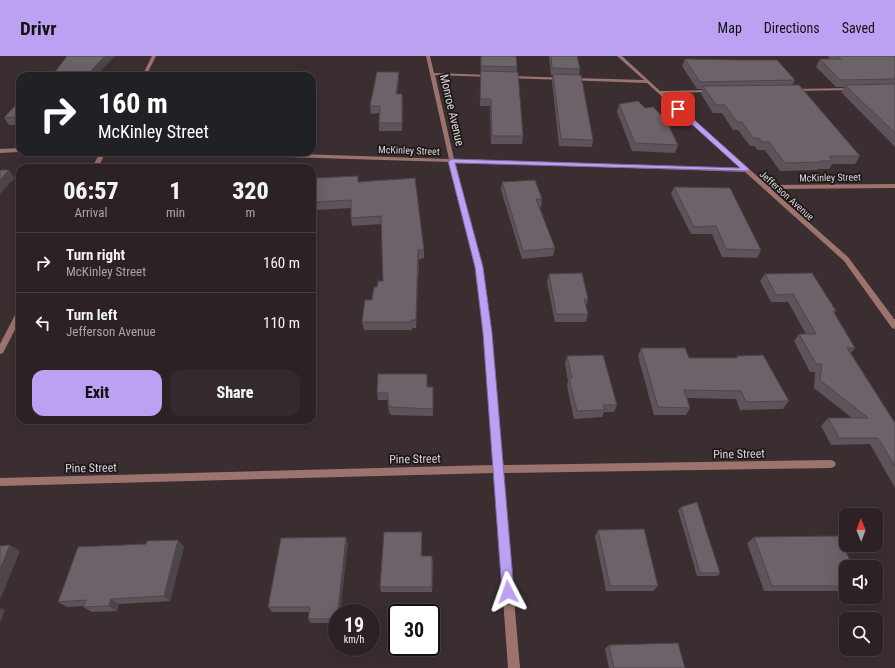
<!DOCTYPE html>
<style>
:root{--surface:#2c2225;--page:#342a2d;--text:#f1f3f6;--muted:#a6a4a7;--line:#483f42;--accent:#bca0f2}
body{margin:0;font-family:"Roboto Condensed",sans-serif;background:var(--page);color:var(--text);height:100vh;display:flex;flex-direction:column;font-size:15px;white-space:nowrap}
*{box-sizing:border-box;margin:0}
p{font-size:13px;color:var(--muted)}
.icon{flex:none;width:22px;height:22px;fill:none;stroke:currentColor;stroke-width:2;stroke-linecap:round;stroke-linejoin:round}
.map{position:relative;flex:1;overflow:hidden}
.details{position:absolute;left:16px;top:108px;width:300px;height:260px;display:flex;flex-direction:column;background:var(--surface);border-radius:12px;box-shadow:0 4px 16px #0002,0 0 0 1px var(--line)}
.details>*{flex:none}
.guide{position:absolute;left:16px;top:16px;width:300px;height:84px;border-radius:12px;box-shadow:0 4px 16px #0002,0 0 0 1px var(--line);background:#202124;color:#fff;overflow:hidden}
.needle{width:26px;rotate:359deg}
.controls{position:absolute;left:839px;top:452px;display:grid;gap:8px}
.controls a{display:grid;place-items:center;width:44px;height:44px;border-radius:8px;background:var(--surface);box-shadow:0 4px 16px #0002,0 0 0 1px var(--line);font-size:20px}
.speed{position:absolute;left:328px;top:548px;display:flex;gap:8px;font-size:20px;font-weight:700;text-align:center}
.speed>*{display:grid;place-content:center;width:52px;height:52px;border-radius:50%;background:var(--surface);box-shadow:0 4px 16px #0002,0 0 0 1px var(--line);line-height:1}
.speed small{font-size:10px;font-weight:400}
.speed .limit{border:2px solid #111;border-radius:6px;background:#fff;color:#111}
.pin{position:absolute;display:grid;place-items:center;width:34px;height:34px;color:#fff;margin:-17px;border-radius:8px;box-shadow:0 2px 6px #0006}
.me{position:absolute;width:44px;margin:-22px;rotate:356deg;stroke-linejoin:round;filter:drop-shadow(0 0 3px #0008)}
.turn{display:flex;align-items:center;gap:14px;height:84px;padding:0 16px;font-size:18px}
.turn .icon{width:52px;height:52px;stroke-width:2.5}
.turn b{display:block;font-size:28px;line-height:34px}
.eta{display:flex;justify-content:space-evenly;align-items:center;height:68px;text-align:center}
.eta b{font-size:24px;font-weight:800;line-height:28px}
.primary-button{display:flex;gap:8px;margin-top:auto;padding:8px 16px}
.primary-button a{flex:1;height:46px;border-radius:12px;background:var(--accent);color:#111;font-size:16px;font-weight:800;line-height:46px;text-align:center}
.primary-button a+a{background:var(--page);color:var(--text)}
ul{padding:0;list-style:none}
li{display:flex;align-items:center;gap:12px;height:60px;padding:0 16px;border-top:1px solid var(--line)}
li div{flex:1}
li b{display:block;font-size:15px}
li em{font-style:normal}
header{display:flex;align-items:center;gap:24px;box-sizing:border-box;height:56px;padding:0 20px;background:var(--accent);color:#111}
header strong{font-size:19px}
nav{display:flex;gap:22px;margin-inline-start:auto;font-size:14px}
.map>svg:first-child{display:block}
</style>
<header>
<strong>Drivr</strong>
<nav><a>Map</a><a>Directions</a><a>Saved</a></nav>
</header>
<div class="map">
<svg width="895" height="612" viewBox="0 0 895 612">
<rect width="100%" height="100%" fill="#3a2e31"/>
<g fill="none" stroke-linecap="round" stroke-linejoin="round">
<g fill="#9d736e" fill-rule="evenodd">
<polygon points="152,0 156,0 146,20 142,20"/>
<polygon points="426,0 430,0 434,17 490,19 492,20 490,21 435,19 454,103 741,112 647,27 508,22 506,21 508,20 644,24 617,0 622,0 660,35 714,34 714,35 712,36 664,37 767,129 895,128 895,132 771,133 848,201 895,264 895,273 892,272 844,205 745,116 455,106 482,211 491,277 502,409 831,404 834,405 836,408 834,411 831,412 503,417 520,612 508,612 494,417 0,430 0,422 493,409 483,277 476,211 449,106 191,98 188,96 242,96 449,103"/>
<polygon points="852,32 854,33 854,34 792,35 790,34 792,33"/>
<polygon points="20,92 20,96 0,97 0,93"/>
<polygon points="100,96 106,96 98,112 92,112"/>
<polygon points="20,254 20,264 3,297 0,298 0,288 17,255"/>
</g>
</g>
<g fill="#5d545b">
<polygon points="481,0 517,11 517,16 523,80 522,88 491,88 490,50 480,50"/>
<polygon points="549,0 577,0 580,13 579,19 593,84 592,91 559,90 552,25 553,19 551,19"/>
<polygon points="829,0 895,0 895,91 841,36 844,31 836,31 816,11 820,3 830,3 828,2"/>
<polygon points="685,3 795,24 792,29 860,100 855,108 832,108 829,113 818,113 817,114 780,115 765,94 757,94 755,90 750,90 738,74 733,74 722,57 713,57 701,38 703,33 697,33 682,10"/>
<polygon points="399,23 397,38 403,46 402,75 379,75 379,57 371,58 370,50"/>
<polygon points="20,44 20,69 9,69 4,62"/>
<polygon points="619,48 678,89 675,97 632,95 617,56"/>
<polygon points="359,126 424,194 424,202 419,203 416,272 412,272 412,274 364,274 362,266 377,231 383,225 382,168 352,170 351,162 351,152 317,154 315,146"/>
<polygon points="502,126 542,143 541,151 539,151 555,192 553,200 522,203 501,134"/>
<polygon points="674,131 761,194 757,202 722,201 712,178 691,178 671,138"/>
<polygon points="549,218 588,243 586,250 588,258 586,266 555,266 547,226"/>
<polygon points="765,218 836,255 834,258 855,292 851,297 895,367 895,432 870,388 831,389 821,370 828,362 852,362 814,332 815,316 810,316 794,285 799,278 806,278 788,246 771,246 760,225"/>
<polygon points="641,292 689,302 736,302 737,300 789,345 783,353 740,354 736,343 687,342 690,352 686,359 654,359 638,300"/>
<polygon points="567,300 617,349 614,356 604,356 602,361 574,363 567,330 568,325 565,308"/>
<polygon points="427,331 433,331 433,360 391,359 390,357 389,357 388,349 388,344 378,344 377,337"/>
<polygon points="72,364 126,364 125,367 76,367"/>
<polygon points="223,364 265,364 265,366 224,367"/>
<polygon points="681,451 720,517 717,520 697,520 678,454"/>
<polygon points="598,474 658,530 653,535 606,535 595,480"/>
<polygon points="422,476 422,500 433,505 432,536 381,536 380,531"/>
<polygon points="754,481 846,511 846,535 764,535 747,487"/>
<polygon points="348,487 337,557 337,567 311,567 308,563 309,556 272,556 268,551"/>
<polygon points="184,490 170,545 119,548 117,555 92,556 83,551 84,550 67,551 58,546"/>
<polygon points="609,589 685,612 609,612 605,593"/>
</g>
<g fill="#4c454a">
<polygon points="105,0 115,0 96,20 86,20"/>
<polygon points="399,16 399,23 396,46 396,38"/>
<polygon points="402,38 403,46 402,75"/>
<polygon points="9,114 15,122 0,138 0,124"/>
<polygon points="418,194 419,203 416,272 416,264"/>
<polygon points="123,364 126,364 125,367"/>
<polygon points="422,476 422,505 421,500"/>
<polygon points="346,481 348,487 340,557 337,557"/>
<polygon points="178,484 184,490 170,545 164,540"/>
<polygon points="10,489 20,495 0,544 0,513"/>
<polygon points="111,543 119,548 117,555 109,550"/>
<polygon points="0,552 5,554 0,567"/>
</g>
<g fill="#6c626a" stroke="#4c454a">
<polygon points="67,0 105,0 86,20 52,20"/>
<polygon points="481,0 516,0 517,11 481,10"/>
<polygon points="551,0 577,0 580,13 552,12"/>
<polygon points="838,0 895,0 895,23 840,24 820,3 841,3"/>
<polygon points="685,3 737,4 777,4 795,24 700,26"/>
<polygon points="481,15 518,16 523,80 492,80 491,43 480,43"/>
<polygon points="377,16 399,16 396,38 402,38 402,67 379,67 380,50 370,50"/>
<polygon points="553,18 581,19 593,84 561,83"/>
<polygon points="895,28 895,77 845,29"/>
<polygon points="799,29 860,100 829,100 833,105 821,105 822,106 785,107 769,86 761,86 759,82 753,82 742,66 737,66 725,49 716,49 703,30"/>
<polygon points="20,44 20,61 4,62"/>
<polygon points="638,45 645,52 653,51 666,64 678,89 635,87 619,48"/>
<polygon points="0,114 9,114 0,124"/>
<polygon points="358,120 358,126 415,122 424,194 418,194 416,264 411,264 411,266 362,266 365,244 372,244 374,231 377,231 378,225 383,225 381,160 351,162 351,144 315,146 317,122"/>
<polygon points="535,124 542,143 536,143 555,192 523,195 502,126"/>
<polygon points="674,131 730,132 761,194 726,193 716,170 694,171"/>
<polygon points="582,217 588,243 584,243 588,258 556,258 549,218"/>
<polygon points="812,217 836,255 833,255 855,292 847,292 895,367 895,410 878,382 839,382 828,362 868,362 820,324 822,308 816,308 799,278 816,278 793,238 776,239 765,218"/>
<polygon points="641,292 685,292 689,302 738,302 737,300 763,299 789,345 746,346 741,335 684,334 690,352 658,351"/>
<polygon points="603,299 617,349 603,349 605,354 577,355 569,323 572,322 567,300"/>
<polygon points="378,318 427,318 427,331 433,331 433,353 390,351 390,349 388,349 388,337 377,337"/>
<polygon points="697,446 720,517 700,517 681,451"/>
<polygon points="644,473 658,530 610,530 598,474"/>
<polygon points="384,476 422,476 421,500 432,500 432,531 380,531"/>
<polygon points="839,480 853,511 846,511 846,530 772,530 754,481"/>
<polygon points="346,481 337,563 308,563 310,551 268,551 281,482"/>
<polygon points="178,484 164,540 111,543 109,550 83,551 86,544 58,546 78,491 146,488 147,485"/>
<polygon points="10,489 0,513 0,490"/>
<polygon points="678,587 685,612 614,612 609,589"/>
</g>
<polygon fill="#bca0f2" stroke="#7a689d" points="676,51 680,51 749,113 749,115 455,107 483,211 492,277 514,536 512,540 508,542 504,540 502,536 483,277 475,211 448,105 452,103 740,112 676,54"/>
<g text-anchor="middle" stroke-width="3.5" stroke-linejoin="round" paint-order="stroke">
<g font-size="10" fill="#ddd6d8" stroke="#1d1819">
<text transform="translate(409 94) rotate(2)" y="4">McKinley Street</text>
<text transform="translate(830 121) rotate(-1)" y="4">McKinley Street</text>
<text transform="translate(787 139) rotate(42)" y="4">Jefferson Avenue</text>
</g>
<g font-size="12" fill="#ddd6d8" stroke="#1d1819">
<text transform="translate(452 54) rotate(77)" y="4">Monroe Avenue</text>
<text transform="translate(739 398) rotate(-1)" y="4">Pine Street</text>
<text transform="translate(415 403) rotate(-1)" y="4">Pine Street</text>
<text transform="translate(91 412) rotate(-1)" y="4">Pine Street</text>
</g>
</g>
</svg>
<div class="controls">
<a><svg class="needle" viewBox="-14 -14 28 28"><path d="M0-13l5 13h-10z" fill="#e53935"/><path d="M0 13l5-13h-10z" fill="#a6a4a7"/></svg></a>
<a><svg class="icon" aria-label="sound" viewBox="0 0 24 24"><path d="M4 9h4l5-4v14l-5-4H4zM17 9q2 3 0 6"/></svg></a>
<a><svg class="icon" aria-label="search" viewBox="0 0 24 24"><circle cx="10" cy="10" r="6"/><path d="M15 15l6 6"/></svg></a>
</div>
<div class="speed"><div>19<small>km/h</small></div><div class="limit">30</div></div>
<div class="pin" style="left:678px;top:53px;background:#d93025"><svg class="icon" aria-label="arrive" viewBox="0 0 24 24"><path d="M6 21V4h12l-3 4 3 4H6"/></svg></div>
<svg class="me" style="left:508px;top:536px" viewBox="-20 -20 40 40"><path d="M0-17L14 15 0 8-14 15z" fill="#bca0f2" stroke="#fff" stroke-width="4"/></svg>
<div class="guide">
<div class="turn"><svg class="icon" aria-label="right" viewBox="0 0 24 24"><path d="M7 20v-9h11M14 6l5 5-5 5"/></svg><div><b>160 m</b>McKinley Street</div></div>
</div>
<section class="details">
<div class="eta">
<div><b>06:57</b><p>Arrival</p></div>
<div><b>1</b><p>min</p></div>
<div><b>320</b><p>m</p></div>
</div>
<ul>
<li><svg class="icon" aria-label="right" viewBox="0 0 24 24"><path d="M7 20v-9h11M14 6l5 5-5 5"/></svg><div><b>Turn right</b><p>McKinley Street</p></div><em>160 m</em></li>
<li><svg class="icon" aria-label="left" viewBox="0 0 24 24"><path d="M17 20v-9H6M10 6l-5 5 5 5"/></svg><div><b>Turn left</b><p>Jefferson Avenue</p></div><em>110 m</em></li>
</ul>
<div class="primary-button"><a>Exit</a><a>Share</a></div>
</section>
</div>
